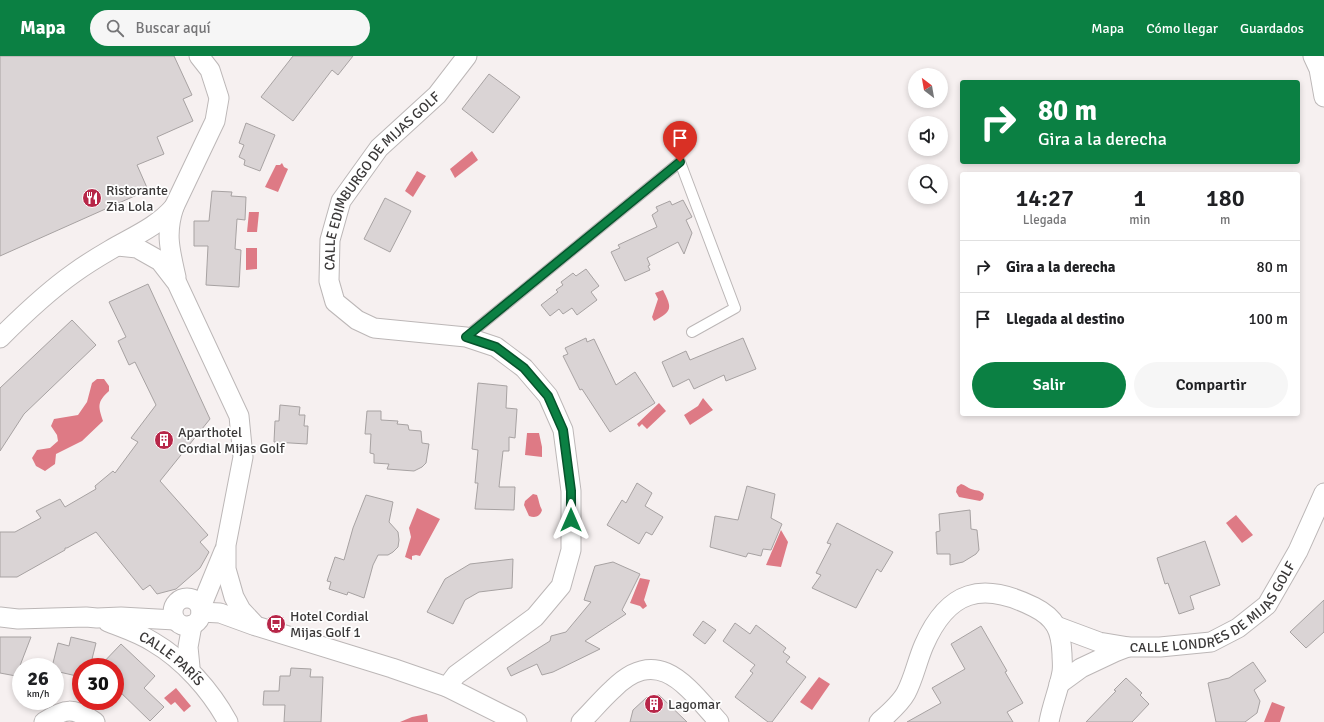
<!DOCTYPE html>
<html lang="es">
<meta charset="utf-8">
<style>
:root{--surface:#fff;--page:#f6f6f6;--text:#202124;--muted:#757577;--line:#e0e0e0;--accent:#0b8043}
body{margin:0;font-family:Signika,sans-serif;background:var(--page);color:var(--text);height:100vh;display:flex;flex-direction:column;font-size:15px;white-space:nowrap}
*{box-sizing:border-box;margin:0}
p{font-size:13px;color:var(--muted)}
.icon{flex:none;width:22px;height:22px;fill:none;stroke:currentColor;stroke-width:2;stroke-linecap:round;stroke-linejoin:round}
.map{position:relative;flex:1;overflow:hidden}
.sheet{position:absolute;left:960px;top:116px;width:340px;height:244px;display:flex;flex-direction:column;background:var(--surface);border-radius:4px;box-shadow:0 2px 6px #0003}
.sheet>*{flex:none}
.top-card{position:absolute;left:960px;top:24px;width:340px;height:84px;border-radius:4px;box-shadow:0 2px 6px #0003;background:#0b8043;color:#fff;overflow:hidden}
.needle{width:26px;rotate:329deg}
.controls{position:absolute;left:908px;top:12px;display:grid;gap:8px}
.controls a{display:grid;place-items:center;width:40px;height:40px;border-radius:50%;background:var(--surface);box-shadow:0 2px 6px #0003;font-size:20px}
.speed{position:absolute;left:12px;top:602px;display:flex;gap:8px;font-size:20px;font-weight:700;text-align:center}
.speed>*{display:grid;place-content:center;width:52px;height:52px;border-radius:50%;background:var(--surface);box-shadow:0 2px 6px #0003;line-height:1}
.speed small{font-size:10px;font-weight:400}
.speed .limit{border:6px solid #d22;background:#fff;color:#111}
.pin{position:absolute;display:grid;place-items:center;width:34px;height:34px;color:#fff;margin:-41px -17px;border-radius:50% 50% 50% 0;rotate:-45deg;box-shadow:0 0 4px #0007}
.pin .icon{rotate:45deg}
.me{position:absolute;width:44px;margin:-22px;rotate:0deg;stroke-linejoin:round;filter:drop-shadow(0 0 3px #0008)}
.turn{display:flex;align-items:center;gap:14px;height:84px;padding:0 12px;font-size:18px}
.turn .icon{width:52px;height:52px;stroke-width:2.5}
.turn b{display:block;font-size:28px;line-height:34px}
.eta{display:flex;justify-content:space-evenly;align-items:center;height:68px;text-align:center}
.eta b{font-size:24px;font-weight:600;line-height:28px}
.action{display:flex;gap:8px;margin-top:auto;padding:8px 12px}
.action a{flex:1;height:46px;border-radius:24px;background:var(--accent);color:#fff;font-size:16px;font-weight:600;line-height:46px;text-align:center}
.action a+a{background:var(--page);color:var(--text)}
ul{padding:0;list-style:none}
li{display:flex;align-items:center;gap:12px;height:52px;padding:0 12px;border-top:1px solid var(--line)}
li div{flex:1}
li b{display:block;font-size:15px}
li em{font-style:normal}
header{display:flex;align-items:center;gap:24px;box-sizing:border-box;height:56px;padding:0 20px;background:var(--accent);color:#fff}
header strong{font-size:19px}
nav{display:flex;gap:22px;margin-inline-start:auto;font-size:14px}
.search{width:280px;height:36px;background:var(--page);display:flex;align-items:center;gap:10px;box-sizing:border-box;padding:0 14px;border-radius:22px;color:var(--muted);font-size:15px}
.map>svg:first-child{display:block}
</style>
<header>
<strong>Mapa</strong>
<div class="search"><svg class="icon" aria-label="search" viewBox="0 0 24 24"><circle cx="10" cy="10" r="6"/><path d="M15 15l6 6"/></svg>Buscar aquí</div>
<nav><a>Mapa</a><a>Cómo llegar</a><a>Guardados</a></nav>
</header>
<div class="map">
<svg width="1324" height="666" viewBox="0 0 1324 666">
<rect width="100%" height="100%" fill="#f6f0f0"/>
<g fill="#de7a85">
<polygon points="472,95 478,104 455,122 450,113"/>
<polygon points="282,107 284,111 288,113 278,136 265,131 276,109 280,109"/>
<polygon points="417,115 426,120 413,141 405,135"/>
<polygon points="249,156 259,156 257,176 247,176"/>
<polygon points="246,192 257,192 257,213 246,214"/>
<path d="M663,234C672,252 673,255 654,265L652,261L658,243L655,237Z"/>
<path d="M97,323H104L109,330V335C97,346 98,350 103,365L82,385L56,398L55,408L45,415L36,410L32,402L37,394L50,392L58,385L57,379L51,370L54,363L78,359L87,346L92,327Z"/>
<polygon points="703,342 713,354 690,369 684,359 698,350"/>
<polygon points="659,347 666,355 647,373 642,368 639,371 637,368"/>
<polygon points="527,377 539,377 542,391 542,401 525,399"/>
<path d="M961,428C965,429 968,432 971,433C976,435 979,433 984,438L983,443L980,445L959,441L956,436L957,431Z"/>
<path d="M533,438L537,439C539,444 539,449 542,454C540,461 535,462 529,460L524,449L525,445Z"/>
<polygon points="417,452 440,463 420,500 416,499 412,500 412,504 405,501 411,481 409,472"/>
<polygon points="1236,459 1253,479 1242,487 1226,467"/>
<polygon points="781,474 788,486 781,511 766,509"/>
<polygon points="640,522 650,524 644,544 647,550 643,553 640,550 630,547"/>
<polygon points="819,621 830,628 812,654 800,646"/>
<polygon points="176,632 191,650 184,656 175,646 171,649 164,642"/>
<polygon points="1272,646 1285,651 1280,666 1264,666"/>
<polygon points="427,658 428,666 400,666 412,661"/>
</g>
<g fill="#dad4d5" stroke="#a7a2a2">
<polygon points="0,0 174,0 192,39 183,43 193,65 157,81 164,98 137,109 148,134 0,200"/>
<polygon points="293,0 353,0 338,19 332,14 293,65 261,41"/>
<polygon points="489,18 520,41 493,77 462,53"/>
<polygon points="246,67 275,79 260,115 244,109 245,104 239,101 244,89 239,87"/>
<polygon points="212,135 232,136 231,140 246,141 245,164 237,163 235,193 241,194 239,231 206,229 208,190 194,190 194,165 209,165"/>
<polygon points="385,142 411,155 390,196 364,183"/>
<polygon points="683,144 692,161 686,164 692,177 684,198 678,186 647,202 650,209 648,210 650,214 625,225 611,196 620,192 618,189 657,171 652,159 658,155 656,151 670,145 672,149"/>
<polygon points="586,213 599,230 591,236 597,244 577,259 572,252 563,258 559,253 550,260 541,249 558,236 556,234 563,229 561,226 573,217 576,220"/>
<polygon points="148,228 210,363 160,425 208,479 200,486 209,496 200,512 176,533 157,538 150,529 143,534 96,476 67,492 65,492 65,494 17,521 0,521 0,476 15,476 41,462 36,455 60,443 65,451 96,433 95,430 113,415 115,417 138,386 131,382 156,349 135,306 129,309 118,285 126,281 109,246"/>
<polygon points="72,264 96,289 24,358 0,395 0,332"/>
<polygon points="586,282 587,286 594,283 616,329 635,316 655,347 610,376 582,333 580,334 563,300 568,298 565,292"/>
<polygon points="743,282 756,313 726,325 724,319 694,333 689,323 673,331 662,306 686,295 690,304"/>
<polygon points="478,327 507,330 506,352 517,353 515,382 509,381 509,395 503,395 499,431 515,431 514,454 475,453 478,427 475,427 478,394 472,393"/>
<polygon points="280,349 300,351 299,359 305,359 304,370 308,370 307,388 274,386 275,365 279,365"/>
<polygon points="367,355 381,355 381,364 398,365 397,368 408,369 409,374 421,375 422,387 429,388 426,407 422,411 414,415 387,413 389,408 374,407 374,398 370,397 371,378 365,378"/>
<polygon points="637,427 652,437 645,450 663,461 652,479 646,476 639,488 607,469 622,444 626,447"/>
<polygon points="747,430 775,438 771,462 782,468 771,494 763,493 761,500 748,497 746,501 710,491 715,460 738,464"/>
<polygon points="366,439 393,446 389,466 398,476 399,484 398,491 393,496 388,499 378,499 373,509 364,542 348,536 347,539 329,533 331,526 327,525 335,501 344,504 353,472"/>
<polygon points="970,454 971,473 977,474 979,494 976,498 963,506 950,509 950,498 937,498 936,476 940,475 939,458"/>
<polygon points="837,467 893,496 881,516 877,513 856,552 812,532 821,519 816,517 831,488 827,487"/>
<polygon points="1205,485 1220,529 1190,540 1194,553 1179,558 1168,527 1165,528 1157,502"/>
<polygon points="513,503 512,532 479,536 465,544 453,568 427,556 445,523 470,508"/>
<polygon points="613,506 640,518 622,554 626,558 585,585 600,593 553,616 542,619 537,608 511,620 507,612 550,585 551,580 566,576 591,546 584,544 595,510"/>
<polygon points="1324,544 1324,576 1306,592 1290,576"/>
<polygon points="703,565 716,574 705,588 693,579"/>
<polygon points="735,567 750,578 756,569 786,592 783,596 790,601 786,606 806,621 772,666 768,666 735,641 753,617 750,615 755,609 723,585"/>
<polygon points="981,570 1007,615 1005,616 1023,647 1007,656 1013,666 907,666 941,647 932,632 965,613 951,588"/>
<polygon points="0,581 31,581 16,620 0,617"/>
<polygon points="71,581 96,587 90,611 81,611 81,621 55,615 55,611 52,611 58,587 69,590"/>
<polygon points="121,588 155,620 144,632 164,651 150,665 115,631 115,611 99,611"/>
<polygon points="1253,606 1266,625 1254,634 1260,645 1257,657 1245,666 1216,666 1208,627 1229,622"/>
<polygon points="291,612 311,613 310,621 323,621 321,666 284,666 285,649 263,649 264,635 279,635 280,620 290,620"/>
<polygon points="1126,622 1142,637 1140,639 1149,648 1132,666 1086,666 1116,635 1114,634"/>
<polygon points="659,639 687,666 630,666 633,654 646,642"/>
</g>
<g fill="none" stroke-linecap="round" stroke-linejoin="round">
<g stroke="#bcb7b7" stroke-width="12">
<polyline id="service" points="466,281 680,106 735,252 692,276"/>
</g>
<g stroke="#bcb7b7" stroke-width="21">
<g id="minor">
<polyline points="1313,0 1319,13 1324,41"/>
<polyline points="174,151 215,65 219,42 210,14 199,0"/>
<polyline points="118,190 137,192 160,205 177,227 239,360 243,401 226,489 226,513 234,541 241,554 256,570 392,612 447,631 517,666"/>
<path d="M0,282C23,259 47,236 74,217C85,209 98,201 110,194C132,181 157,171 174,151C165,178 170,194 176,221"/>
<circle cx="187" cy="556" r="14"/>
<polyline points="201,551 224,495"/>
<polyline points="201,556 220,557 253,569"/>
<polyline points="0,561 18,563 86,561 97,562 121,561 175,564"/>
<path id="s1" d="M108,566C123,572 139,577 153,586C184,604 211,635 228,666"/>
<path id="s2" d="M1056,570L1099,586L1129,591H1160L1211,586L1238,572L1267,549L1298,495L1324,437"/>
<polyline points="190,611 188,591 192,569"/>
<polyline points="1059,628 1081,612 1115,596 1128,591"/>
<path id="s3" d="M447,631L456,619L535,561L561,530L571,494V435L563,374L548,340L524,312L496,291L466,281L374,272L357,264L335,246L329,225L330,184L341,145L379,92L437,39L467,0"/>
<path d="M44,666C65,652 73,651 95,666"/>
<path d="M581,666C592,655 602,643 613,633C659,587 688,632 719,666"/>
<path d="M879,666C888,658 900,648 906,637C914,622 917,605 924,589C948,534 982,525 1034,551C1056,562 1061,575 1062,598C1062,604 1063,610 1062,616C1059,633 1052,649 1049,666"/>
</g>
</g>
<use href="#service" stroke="#fff" stroke-width="10"/>
<use href="#minor" stroke="#fff" stroke-width="19"/>
</g>
<g fill="none" stroke-linecap="round" stroke-linejoin="round">
<g stroke="#07532c" stroke-width="10">
<polyline id="route" points="571,464 571,435 563,374 548,340 524,312 496,291 466,281 680,106"/>
</g>
<use href="#route" stroke="#0b8043" stroke-width="7"/>
</g>
<defs>
<g id="restaurant-disc" transform="scale(1)"><circle r="9.5" fill="#b72648" stroke="#fff"/><path d="M-5-6h1v4h1v-4h1v4h1v-4h1v5L-1.5 .5V6h-2V.5L-5-1ZM5-6V6H3V1.5H1.5Q1.5-4 5-6Z" fill="#fff"/></g>
<g id="building-disc" transform="scale(1)"><circle r="9.5" fill="#b72648" stroke="#fff"/><path d="M-4-6H4V6H1V3H-1V6H-4ZM-2.5-4.3h1.7v1.8h-1.7ZM.8-4.3h1.7v1.8H.8ZM-2.5-1h1.7V.8h-1.7ZM.8-1h1.7V.8H.8Z" fill="#fff"/></g>
<g id="bus-disc" transform="scale(1)"><circle r="9.5" fill="#b72648" stroke="#fff"/><path d="M-5-6H5V4H4V6H2V4H-2V6H-4V4H-5ZM-3.5-4V0h7V-4ZM-3.5 1.2v1.5H-2V1.2ZM2 1.2v1.5H3.5V1.2Z" fill="#fff"/></g>
</defs>
<g fill-rule="evenodd">
<use href="#restaurant-disc" x="92" y="142"/>
<use href="#building-disc" x="164" y="384"/>
<use href="#bus-disc" x="276" y="568"/>
<use href="#building-disc" x="654" y="648"/>
</g>
<g text-anchor="middle" stroke-width="3.5" stroke-linejoin="round" paint-order="stroke">
<g font-size="14" fill="#3b3939" stroke="#fff">
<text dy="5" stroke="none"><textPath href="#s3" startOffset="732">CALLE EDIMBURGO DE MIJAS GOLF</textPath></text>
<text dy="5" stroke="none"><textPath href="#s2" startOffset="176">CALLE LONDRES DE MIJAS GOLF</textPath></text>
<text dy="5" stroke="none"><textPath href="#s1" startOffset="74">CALLE PARÍS</textPath></text>
</g>
<g font-size="14" fill="#3b3939" stroke="#fff" text-anchor="start">
<text x="106" y="139">Ristorante<tspan x="106" dy="16">Zia Lola</tspan></text>
<text x="178" y="381">Aparthotel<tspan x="178" dy="16">Cordial Mijas Golf</tspan></text>
<text x="290" y="565">Hotel Cordial<tspan x="290" dy="16">Mijas Golf 1</tspan></text>
<text x="668" y="653">Lagomar</text>
</g>
</g>
</svg>
<div class="controls">
<a><svg class="needle" viewBox="-14 -14 28 28"><path d="M0-13l5 13h-10z" fill="#e53935"/><path d="M0 13l5-13h-10z" fill="#757577"/></svg></a>
<a><svg class="icon" aria-label="sound" viewBox="0 0 24 24"><path d="M4 9h4l5-4v14l-5-4H4zM17 9q2 3 0 6"/></svg></a>
<a><svg class="icon" aria-label="search" viewBox="0 0 24 24"><circle cx="10" cy="10" r="6"/><path d="M15 15l6 6"/></svg></a>
</div>
<div class="speed"><div>26<small>km/h</small></div><div class="limit">30</div></div>
<div class="pin" style="left:680px;top:106px;background:#d93025"><svg class="icon" aria-label="arrive" viewBox="0 0 24 24"><path d="M6 21V4h12l-3 4 3 4H6"/></svg></div>
<svg class="me" style="left:571px;top:464px" viewBox="-20 -20 40 40"><path d="M0-17L14 15 0 8-14 15z" fill="#0b8043" stroke="#fff" stroke-width="4"/></svg>
<div class="top-card">
<div class="turn"><svg class="icon" aria-label="right" viewBox="0 0 24 24"><path d="M7 20v-9h11M14 6l5 5-5 5"/></svg><div><b>80 m</b>Gira a la derecha</div></div>
</div>
<section class="sheet">
<div class="eta">
<div><b>14:27</b><p>Llegada</p></div>
<div><b>1</b><p>min</p></div>
<div><b>180</b><p>m</p></div>
</div>
<ul>
<li><svg class="icon" aria-label="right" viewBox="0 0 24 24"><path d="M7 20v-9h11M14 6l5 5-5 5"/></svg><div><b>Gira a la derecha</b></div><em>80 m</em></li>
<li><svg class="icon" aria-label="arrive" viewBox="0 0 24 24"><path d="M6 21V4h12l-3 4 3 4H6"/></svg><div><b>Llegada al destino</b></div><em>100 m</em></li>
</ul>
<div class="action"><a>Salir</a><a>Compartir</a></div>
</section>
</div>
